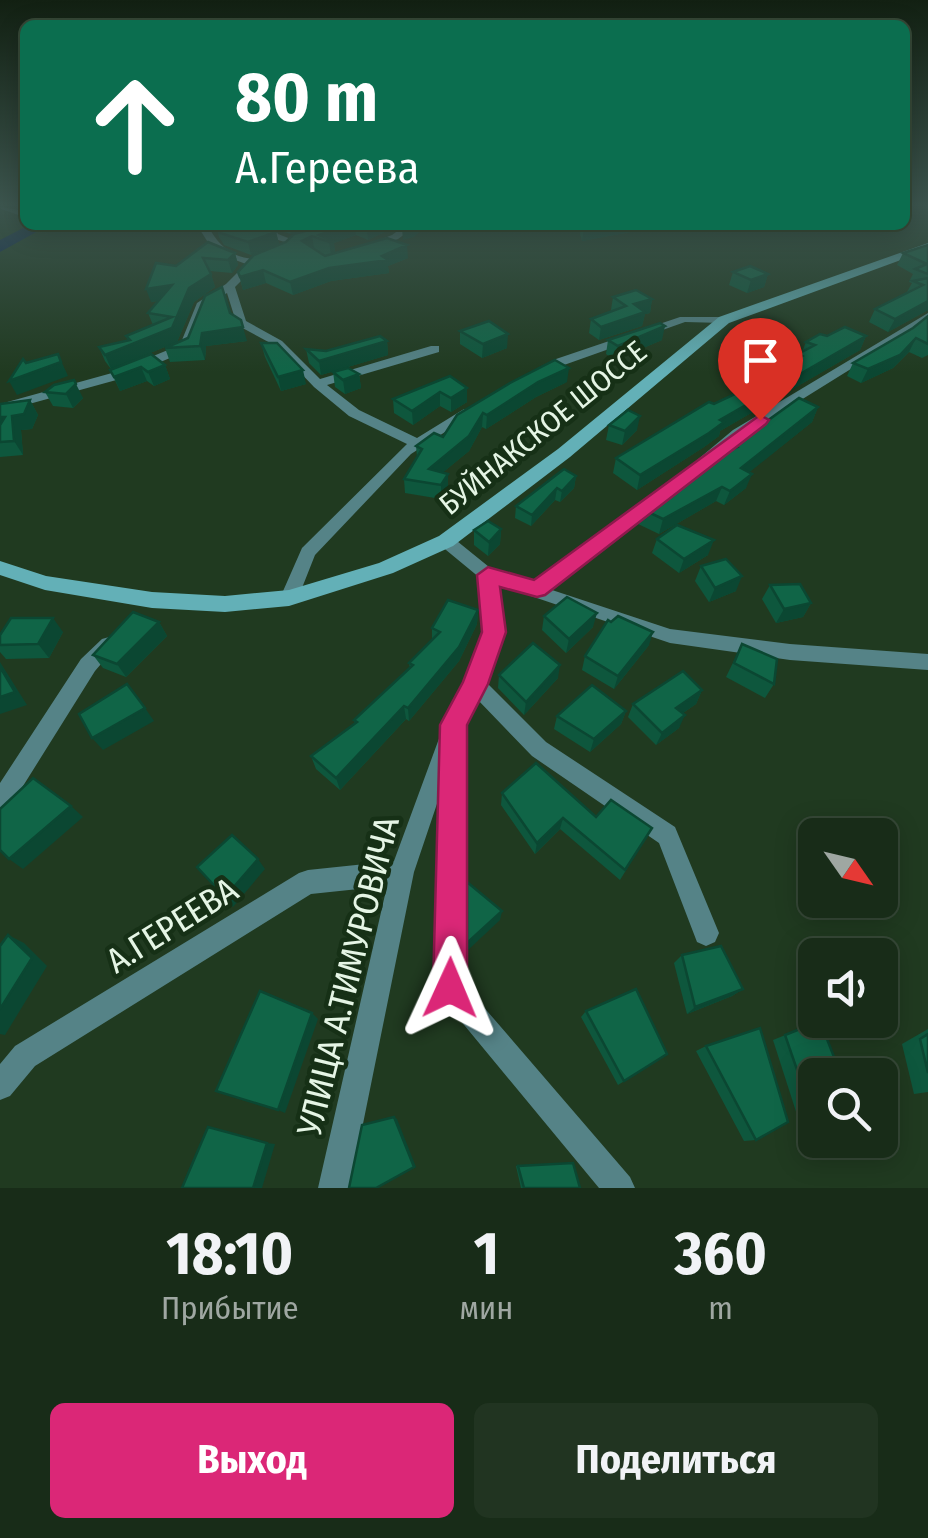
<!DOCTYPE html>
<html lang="ru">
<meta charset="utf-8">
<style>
:root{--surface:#182c18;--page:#213421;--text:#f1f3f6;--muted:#9fa7a2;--line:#364837;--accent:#db2777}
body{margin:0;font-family:"Fira Sans Condensed",sans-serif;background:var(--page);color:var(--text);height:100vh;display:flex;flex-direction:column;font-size:38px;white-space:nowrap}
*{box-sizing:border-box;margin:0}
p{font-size:32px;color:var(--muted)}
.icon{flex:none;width:55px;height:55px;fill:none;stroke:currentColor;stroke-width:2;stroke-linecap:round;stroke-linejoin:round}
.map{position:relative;height:1188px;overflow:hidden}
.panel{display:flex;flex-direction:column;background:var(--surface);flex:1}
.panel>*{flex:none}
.hud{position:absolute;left:20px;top:20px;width:890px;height:210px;border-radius:15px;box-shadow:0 5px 25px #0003,0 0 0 2px var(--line);background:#0b6e4f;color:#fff;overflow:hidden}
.needle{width:65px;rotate:124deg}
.fabs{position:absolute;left:798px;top:818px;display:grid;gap:20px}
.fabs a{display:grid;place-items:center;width:100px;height:100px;border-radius:15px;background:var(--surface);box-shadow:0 5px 25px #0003,0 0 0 2px var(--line);font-size:50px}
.pin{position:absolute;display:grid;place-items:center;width:85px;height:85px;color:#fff;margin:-102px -42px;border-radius:50% 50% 50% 0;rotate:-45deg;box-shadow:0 0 10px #0007}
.pin .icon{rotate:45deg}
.me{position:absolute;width:110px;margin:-55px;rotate:1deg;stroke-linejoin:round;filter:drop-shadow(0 0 8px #0008)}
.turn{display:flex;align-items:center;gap:35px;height:210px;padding:0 50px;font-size:45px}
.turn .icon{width:130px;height:130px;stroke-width:2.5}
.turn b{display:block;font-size:70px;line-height:85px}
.eta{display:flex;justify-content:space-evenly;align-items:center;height:170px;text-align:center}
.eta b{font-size:60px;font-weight:700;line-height:70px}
.action{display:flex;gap:20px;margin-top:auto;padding:20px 50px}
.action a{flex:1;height:115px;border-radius:15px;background:var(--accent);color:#fff;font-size:40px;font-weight:700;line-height:115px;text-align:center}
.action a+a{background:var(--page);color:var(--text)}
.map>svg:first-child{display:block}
</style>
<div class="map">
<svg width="928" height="1188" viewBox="0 0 928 1188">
<rect width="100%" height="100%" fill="#203a20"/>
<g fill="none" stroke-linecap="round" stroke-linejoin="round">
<polygon fill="#051b58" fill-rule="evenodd" points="29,225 49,225 0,252 0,240"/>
<g fill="#558387" fill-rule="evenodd">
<polygon points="0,207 25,211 25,217 1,209"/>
<path d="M197,225H207C220,247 232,259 259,259V263L235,287L246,321L282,341L320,379L431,346H439V352L327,385L359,410L417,438L464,409H474L476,412L411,454L315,555L298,598L295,603H283L280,598L302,548L407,444L349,416L314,387L274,345L237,325L227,293L206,307L189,350L120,379L0,412V404L112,373L180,345L197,303L226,284L246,264L214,252Z"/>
<polygon points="263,225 273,225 278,234 296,241 291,244 272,238"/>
<polygon points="406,225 417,225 398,239 369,249 364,246 392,235"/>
<polygon points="928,313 928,321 743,436 694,477 684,477 684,471 733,430"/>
<polygon points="680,317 724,317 730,320 724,323 685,322 564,365 544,376 534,373 556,359"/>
<polygon points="661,491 669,496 666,500 549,589 670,629 790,644 928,654 928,670 790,660 670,643 498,585 503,631 486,682 546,742 675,827 719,933 715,942 706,946 697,942 659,843 532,756 477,699 461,735 463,740 463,983 630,1177 635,1188 599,1188 441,997 437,988 441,792 414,872 350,1188 318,1188 387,886 311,894 35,1066 10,1096 0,1100 0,1064 15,1046 299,873 308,870 394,861 444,725 466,683 485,631 480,578 440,545 438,541 440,537 452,537 494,571 532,583"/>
<polygon points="109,637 116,639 118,644 95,671 8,810 0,813 0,783 81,659 102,639"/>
</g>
<polygon fill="#63b0b7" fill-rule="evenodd" points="928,243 928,250 729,323 570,457 453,546 393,573 289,606 225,612 152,608 45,590 0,575 0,561 46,576 152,592 225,596 289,590 379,563 439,536 558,449 719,317"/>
</g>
<g fill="#0e573d">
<polygon points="216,225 266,228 276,232 279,244 251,255 224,245 219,237"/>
<polygon points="276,225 323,225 310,226 291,234 281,231"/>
<polygon points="328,225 399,225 368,240 356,235 334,243 335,253 408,258 388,266 389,273 331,281 293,295 266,283 243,290 238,272"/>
<polygon points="581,225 668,225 582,241 580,234"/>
<polygon points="208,242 235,253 238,265 232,273 210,271 215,287 194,302 177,342 111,369 105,361 99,347 128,340 126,336 153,325 148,313 158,301 151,302 176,266"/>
<polygon points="928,245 928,310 888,332 869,322 875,309 907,292 912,283 909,282 913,274 897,265 903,253"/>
<polygon points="733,272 768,274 764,287 747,293 729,285"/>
<polygon points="613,297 652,299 650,313 645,314 642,326 599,340 589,333 591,319 612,311 611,310"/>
<polygon points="230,313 247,341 206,346 205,360 170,362 165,348 188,338"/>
<polygon points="928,316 928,355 922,358 909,352 893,368 861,383 847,376 853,363 913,328"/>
<polygon points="460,331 507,348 482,358 460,344"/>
<polygon points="827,336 866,336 860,350 720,431 719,436 704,447 637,490 613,473 616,458 714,404 780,373 782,366 796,359 798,354 802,352 806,342"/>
<polygon points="608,340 662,340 615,360 606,354"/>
<polygon points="387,341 388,355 321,375 309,363 306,349 326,351"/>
<polygon points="261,343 306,384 281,391 265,357"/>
<polygon points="165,365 170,379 154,386 147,381 120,391 110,370"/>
<polygon points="333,372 359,374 361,388 345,394 335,387"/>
<polygon points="450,376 467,402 451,412 440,406 413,425 394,413 393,399"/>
<polygon points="567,382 536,397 486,429 482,427 469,451 442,473 448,489 441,499 405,493 404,479 417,457 416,446 443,437 457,415"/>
<polygon points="54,385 83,398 73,408 53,406 45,392"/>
<polygon points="30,400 38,415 32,429 21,430 23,455 0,457 0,404"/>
<polygon points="818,407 812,422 749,472 746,488 724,505 716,501 659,534 638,524 642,509 724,453 728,442"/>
<polygon points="609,425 637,430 622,445 606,440"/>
<polygon points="576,476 574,488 560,502 555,500 531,526 515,518 516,506"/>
<polygon points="501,529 500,544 488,556 474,545 474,530"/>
<polygon points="657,539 708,555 679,573 652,553"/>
<polygon points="701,566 736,591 709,602 695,581"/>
<polygon points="770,585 811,603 803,617 776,623 762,599"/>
<polygon points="478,610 477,624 459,661 409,721 406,719 340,790 316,769 311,756 355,724 354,720 410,668 409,663 432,640 432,628"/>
<polygon points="544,616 593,627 566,653 542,630"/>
<polygon points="159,622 167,636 126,677 103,668 93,655"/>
<polygon points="63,632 49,658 6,659 0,652 0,635"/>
<polygon points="742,644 774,684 765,698 726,677"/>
<polygon points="649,645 614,689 582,670 585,656"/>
<polygon points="499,675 558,678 524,715 498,688"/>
<polygon points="702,690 696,704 683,713 679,728 656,745 628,717 633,704"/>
<polygon points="626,711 621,724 590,752 554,729 557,716"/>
<polygon points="502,793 596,817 652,828 620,880 560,829 535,854 501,805"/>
<polygon points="682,955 743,989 732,996 687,1014 674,963"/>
<polygon points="586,1011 667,1054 618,1085 581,1017"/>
<polygon points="820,1021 815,1122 800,1124 773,1040"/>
<polygon points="928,1029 928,1092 914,1094 902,1044"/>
<polygon points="706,1046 756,1140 744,1141 696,1051"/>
<polygon points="573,1163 580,1188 521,1188 516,1166"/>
</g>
<g fill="#0b4732">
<polygon points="289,225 323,225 310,226 291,234"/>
<polygon points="347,225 355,225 356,235 334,243 335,253 331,255 329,242 319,235"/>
<polygon points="373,225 399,225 368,240 367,228"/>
<polygon points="413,225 427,225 414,237 403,240 402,228"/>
<polygon points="604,225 668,225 582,241 584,229"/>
<polygon points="276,232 279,244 251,255 248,242"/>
<polygon points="312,236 314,248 302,241"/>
<polygon points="407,245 408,258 388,266 389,273 331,281 293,295 290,282 329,268 382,256"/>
<polygon points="235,253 238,265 232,273 228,260"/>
<polygon points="263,270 266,283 243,290 240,277"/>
<polygon points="211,274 215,287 194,302 177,342 111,369 105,355 172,328 189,288"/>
<polygon points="768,274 764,287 747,293 751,280"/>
<polygon points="172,285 176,298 151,302 146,289"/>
<polygon points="652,299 650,313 645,314 642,326 599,340 601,327 634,304"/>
<polygon points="928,301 928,310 888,332 895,319"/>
<polygon points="665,326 662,340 615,360 618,346"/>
<polygon points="243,327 247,341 206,346 205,360 200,346 202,333"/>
<polygon points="508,334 507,348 482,358 483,344"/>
<polygon points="866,336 860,350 720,431 719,436 704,447 637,490 640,475 720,420"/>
<polygon points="916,338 909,352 893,368 861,383 868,369"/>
<polygon points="387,341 388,355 321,375 319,361"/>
<polygon points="58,354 68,376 17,395 9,381"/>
<polygon points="165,365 170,379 154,386 148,372"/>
<polygon points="141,367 147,381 120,391 114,377"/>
<polygon points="569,368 567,382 536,397 486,429 487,415 538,382"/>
<polygon points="303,370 306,384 281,391 278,377"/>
<polygon points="359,374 361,388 345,394 343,380"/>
<polygon points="76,384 83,398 73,408 66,394"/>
<polygon points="467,388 467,402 451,412 451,398"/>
<polygon points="440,392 440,406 413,425 412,411"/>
<polygon points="30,400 38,415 32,429 21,430 23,455 14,441 0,433 0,417 12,416"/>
<polygon points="818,407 812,422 736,483 741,468"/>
<polygon points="483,413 482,427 469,451 430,483 429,469"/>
<polygon points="640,416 637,430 622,445 625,431"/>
<polygon points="448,474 448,489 441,499 441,485"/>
<polygon points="752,474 746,488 724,505 730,491"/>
<polygon points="576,476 574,488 560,502 562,491"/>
<polygon points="722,487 716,501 659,534 663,519"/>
<polygon points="557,488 555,500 531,526 532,515"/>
<polygon points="501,529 500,544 488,556 489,542"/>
<polygon points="714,540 708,555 679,573 684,559"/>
<polygon points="742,576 736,591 709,602 715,588"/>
<polygon points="811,603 803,617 776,623 784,609"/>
<polygon points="478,610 477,624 459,661 409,721 408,708"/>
<polygon points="597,613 593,627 566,653 569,639"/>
<polygon points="53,618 63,632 49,658 38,644"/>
<polygon points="159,622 167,636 126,677 117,664"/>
<polygon points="653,632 649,645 614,689 618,676"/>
<polygon points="0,662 27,705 0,714"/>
<polygon points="560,665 558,678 524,715 526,702"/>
<polygon points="702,690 696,704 671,721 676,708"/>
<polygon points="404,706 406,719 340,790 336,778"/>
<polygon points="145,708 154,721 103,750 92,738"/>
<polygon points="626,711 621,724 590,752 594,739"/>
<polygon points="685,715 679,728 656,745 662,733"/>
<polygon points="71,806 83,817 23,869 9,859"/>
<polygon points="563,818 560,829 535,854 537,843"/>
<polygon points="258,859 265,869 233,907 225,897"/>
<polygon points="502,911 500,920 467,951 467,943"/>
<polygon points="8,935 24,943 47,966 5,1035 0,1034 0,1009"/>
<polygon points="743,989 732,996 687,1014 695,1007"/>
<polygon points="312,1013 318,1019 285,1113 278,1110"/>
<polygon points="394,1117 397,1119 416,1167 376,1188"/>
<polygon points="267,1143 275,1144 262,1188 253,1188"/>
</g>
<g fill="#106547" stroke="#0b4732" stroke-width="2.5">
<polygon points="216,225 264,225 266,228 276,232 248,242 220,233"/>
<polygon points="328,225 347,225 319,235 333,241 329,242 312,236 302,241 325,256 387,238 407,245 382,256 388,260 329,268 290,282 263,270 240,277 238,272 254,255 286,242 294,234"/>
<polygon points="583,225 604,225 584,229"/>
<polygon points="208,242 235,253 228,260 203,258 211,274 189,288 172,328 105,355 99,347 130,340 126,336 172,317 148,313 172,285 146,289 156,263 176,266"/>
<polygon points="928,245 928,274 915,269 927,264 903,253"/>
<polygon points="750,266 768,274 751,280 733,272"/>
<polygon points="928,278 928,301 895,319 875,309 923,285 913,281"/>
<polygon points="222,287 230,313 241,320 243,327 202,333 200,346 165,348 188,338 205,296"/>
<polygon points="636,290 652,299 634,304 645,312 601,327 591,319 626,306 613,297"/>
<polygon points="928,316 928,344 916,338 900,355 868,369 853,363 913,328"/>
<polygon points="489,321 508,334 483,344 460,331"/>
<polygon points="660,323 665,326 618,346 608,340"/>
<polygon points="845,327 866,336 720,420 724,422 709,433 640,475 616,458 709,402 714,404 788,369 782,366 802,356 798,354 815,345 806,342 820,334 827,336"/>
<polygon points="380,336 387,341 319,361 306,349 326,351"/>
<polygon points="261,343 277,343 303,370 278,377"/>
<polygon points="58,354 61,362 9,381 23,359 26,363"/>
<polygon points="151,354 165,365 148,372 141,367 114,377 110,370"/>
<polygon points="555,360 569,368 538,382 487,415 483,413 469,436 429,469 448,474 441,485 404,479 422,449 416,446 434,433 443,437 457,415 510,383"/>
<polygon points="348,368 359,374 343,380 333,372"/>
<polygon points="450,376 467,388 451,398 440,392 412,411 393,399"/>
<polygon points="74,380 76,384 66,394 45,392 54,385"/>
<polygon points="799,398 818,407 741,468 752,474 730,491 722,487 663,519 642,509 703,462 737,447 728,442 742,431 749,434"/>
<polygon points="30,400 24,414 12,416 14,441 0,442 0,425 5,417 0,417 0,404"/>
<polygon points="628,410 640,416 625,431 609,425"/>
<polygon points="564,469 576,476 562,491 557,488 532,515 516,506"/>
<polygon points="488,521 501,529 489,542 474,530"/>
<polygon points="677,525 714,540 684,559 657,539"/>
<polygon points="726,559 742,576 715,588 701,566"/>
<polygon points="800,584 811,603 784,609 770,585"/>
<polygon points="567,597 597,613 569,639 544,616"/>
<polygon points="448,600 478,610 459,647 408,708 404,706 336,778 311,756 357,722 354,720 413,665 409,663 440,632 432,628"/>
<polygon points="133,612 159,622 117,664 93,655"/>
<polygon points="618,616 653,632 618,676 585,656 608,620 611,622"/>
<polygon points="11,618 53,618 38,644 0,645 0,635"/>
<polygon points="533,643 560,665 526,702 499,675"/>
<polygon points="742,644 777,659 774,684 734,663"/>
<polygon points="0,667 15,692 0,697"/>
<polygon points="683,671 702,690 676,708 685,715 662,733 633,704"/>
<polygon points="127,684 145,708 92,738 79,714"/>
<polygon points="592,685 626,711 594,739 557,716"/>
<polygon points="536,763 596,817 611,800 652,828 625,870 563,818 537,843 502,793"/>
<polygon points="33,778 71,806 9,859 0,850 0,809"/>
<polygon points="232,835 258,859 225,897 197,867"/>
<polygon points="467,882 502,911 467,943"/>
<polygon points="8,935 32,958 0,1009 0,946"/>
<polygon points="721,946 743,989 695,1007 682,955"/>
<polygon points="636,989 667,1054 624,1081 586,1011"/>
<polygon points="260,991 312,1013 278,1110 216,1091"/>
<polygon points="820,1021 841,1075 815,1075 815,1122 785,1035"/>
<polygon points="760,1028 788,1122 756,1140 706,1046"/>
<polygon points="928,1034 928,1073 920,1039"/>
<polygon points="394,1117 414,1167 376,1188 349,1188 362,1125"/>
<polygon points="208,1127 267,1143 253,1188 182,1188"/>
<polygon points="573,1163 580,1188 524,1188 518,1166"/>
</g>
<linearGradient id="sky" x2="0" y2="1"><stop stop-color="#122012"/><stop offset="0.55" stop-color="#3c554e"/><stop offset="1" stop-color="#3c554e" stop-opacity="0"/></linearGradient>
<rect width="928" height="373" fill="url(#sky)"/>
<polygon fill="#db2777" stroke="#8e194d" stroke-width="2.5" points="760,415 769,420 766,424 545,595 537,597 500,587 506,632 488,684 467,725 467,988 462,1000 450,1005 438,1000 433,988 440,725 463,682 482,632 477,575 488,567 534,580"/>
<g text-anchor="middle" stroke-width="9" stroke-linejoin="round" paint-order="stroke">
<g font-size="30" fill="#e5f5e5" stroke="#163016">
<text transform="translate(543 428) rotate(-39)" y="10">БУЙНАКСКОЕ ШОССЕ</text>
</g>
<g font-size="35" fill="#e5f5e5" stroke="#163016">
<text transform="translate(172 925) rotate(-32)" y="12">А.ГЕРЕЕВА</text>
<text transform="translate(348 976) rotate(-76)" y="12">УЛИЦА А.ТИМУРОВИЧА</text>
</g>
</g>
</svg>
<div class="fabs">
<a><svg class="needle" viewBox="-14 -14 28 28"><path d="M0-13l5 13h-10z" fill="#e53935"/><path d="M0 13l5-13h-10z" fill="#9fa7a2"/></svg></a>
<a><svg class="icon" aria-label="sound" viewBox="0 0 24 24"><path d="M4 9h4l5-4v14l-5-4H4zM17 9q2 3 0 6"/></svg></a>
<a><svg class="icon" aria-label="search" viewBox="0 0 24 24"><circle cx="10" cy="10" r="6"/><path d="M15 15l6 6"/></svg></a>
</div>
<div class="pin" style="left:760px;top:420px;background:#d93025"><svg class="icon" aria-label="arrive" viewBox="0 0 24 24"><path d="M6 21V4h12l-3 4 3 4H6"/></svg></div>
<svg class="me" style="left:450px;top:988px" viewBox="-20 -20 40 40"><path d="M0-17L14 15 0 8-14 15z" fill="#db2777" stroke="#fff" stroke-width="4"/></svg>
<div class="hud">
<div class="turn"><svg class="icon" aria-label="ahead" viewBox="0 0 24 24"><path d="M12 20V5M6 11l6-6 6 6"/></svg><div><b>80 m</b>A.Гереева</div></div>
</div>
</div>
<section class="panel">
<div class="eta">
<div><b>18:10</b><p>Прибытие</p></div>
<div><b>1</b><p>мин</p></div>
<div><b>360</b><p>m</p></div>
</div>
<div class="action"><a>Выход</a><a>Поделиться</a></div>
</section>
